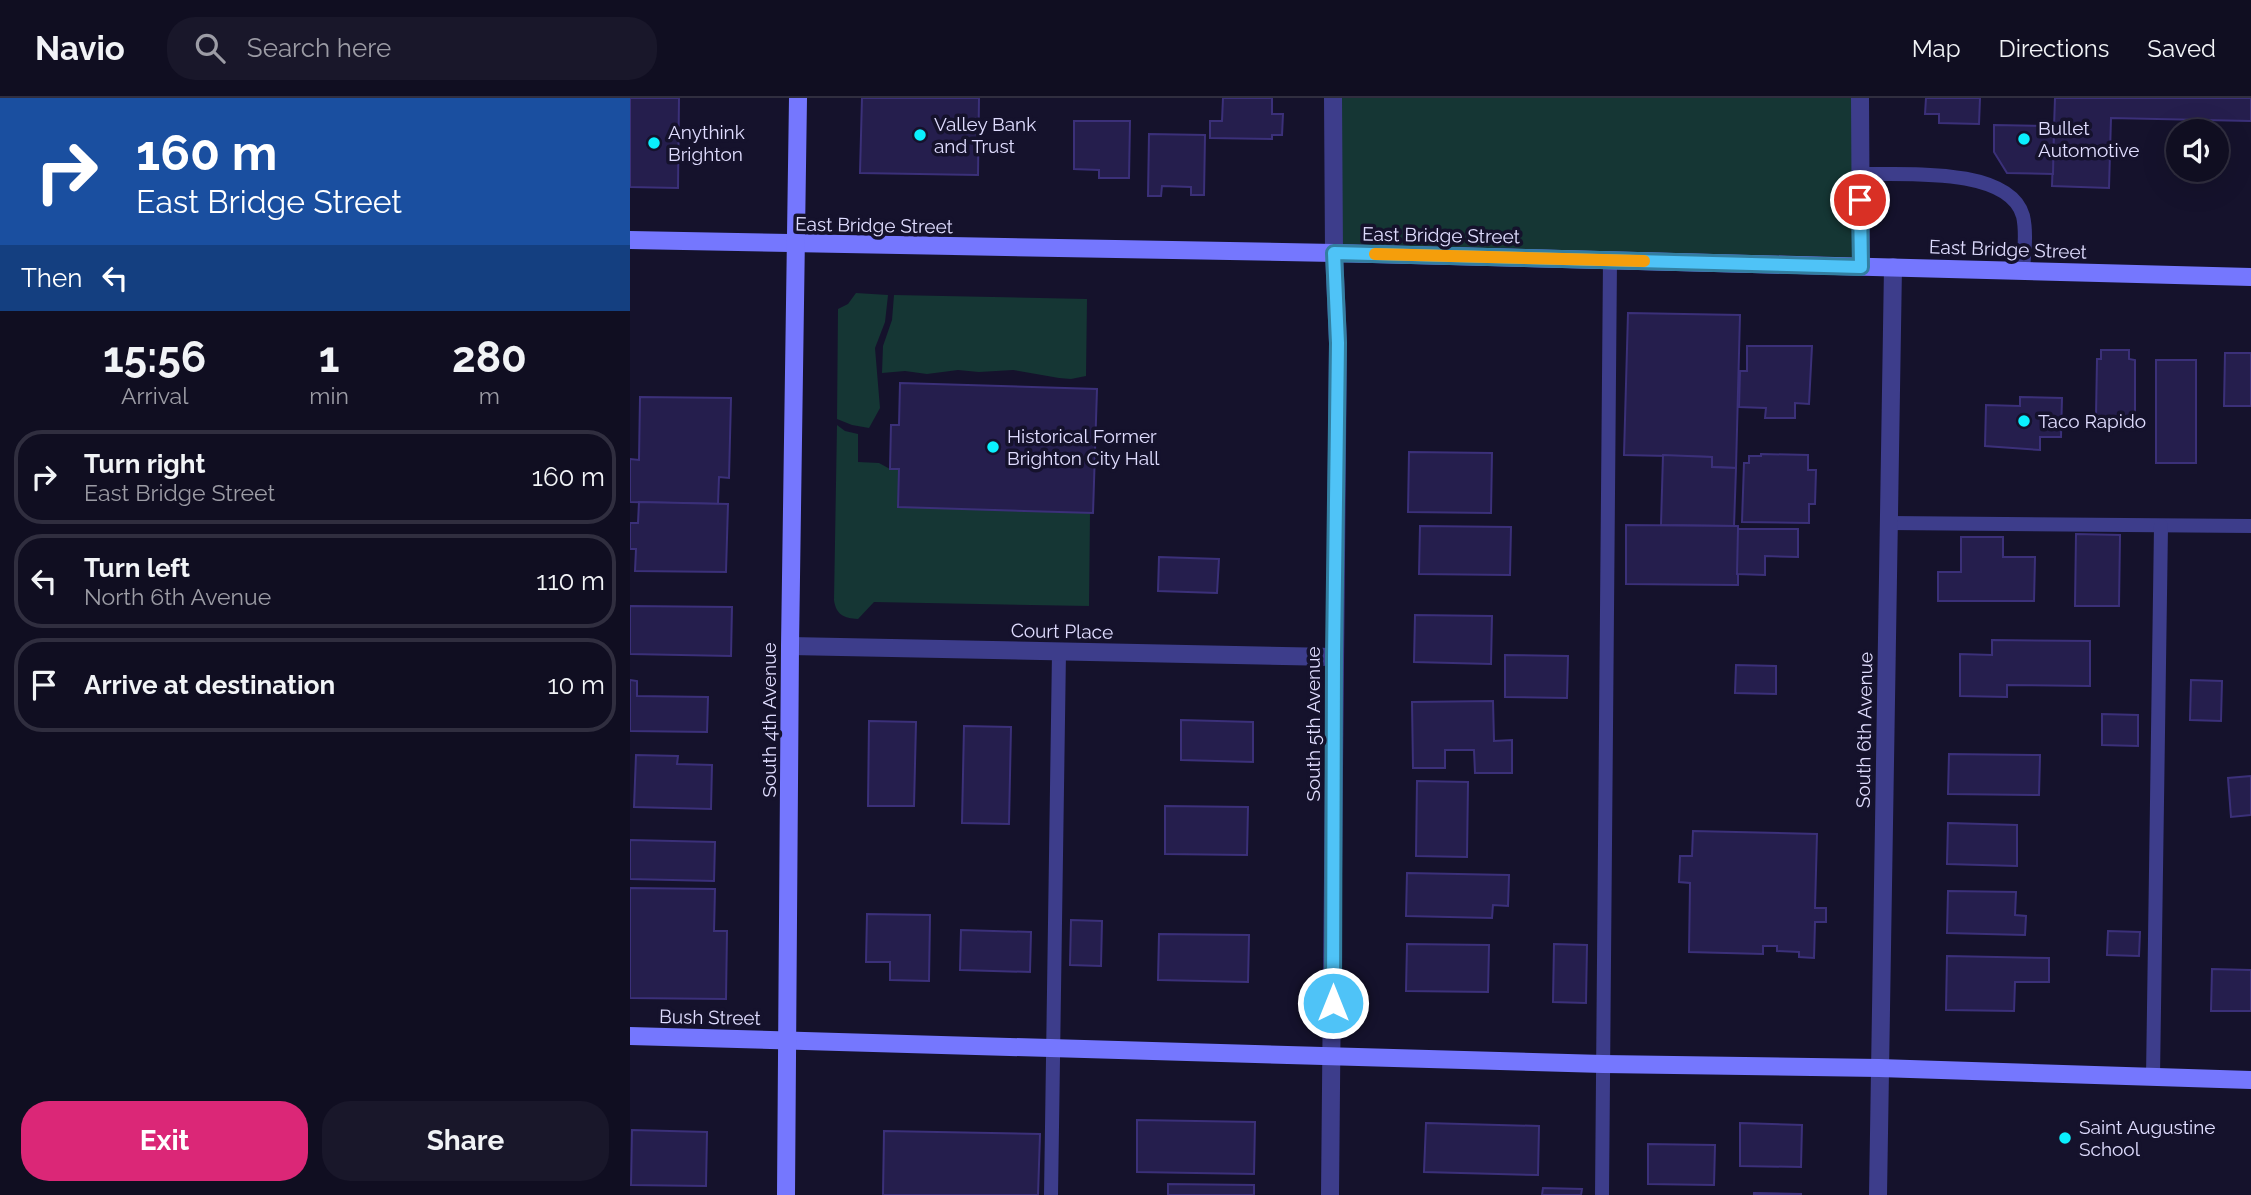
<!DOCTYPE html>
<style>
:root{--surface:#100e21;--page:#19172a;--text:#f1f3f6;--muted:#9c9ca5;--line:#302e3f;--accent:#db2777}
body{margin:0;font-family:Raleway,sans-serif;background:var(--page);color:var(--text);height:100vh;display:flex;flex-direction:column;font-size:26px;white-space:nowrap}
*{box-sizing:border-box;margin:0}
p{font-size:23px;color:var(--muted)}
.icon{flex:none;width:38px;height:38px;fill:none;stroke:currentColor;stroke-width:2;stroke-linecap:round;stroke-linejoin:round}
.map{position:relative;flex:1;overflow:hidden}
.side{display:flex;flex-direction:column;background:var(--surface);width:630px}
.side>*{flex:none}
.banner{background:#1a4fa0;color:#fff;overflow:hidden}
.controls{position:absolute;left:1536px;top:21px;display:grid;gap:14px}
.controls a{display:grid;place-items:center;width:63px;height:63px;border-radius:50%;background:var(--surface);box-shadow:0 7px 28px #0002,0 0 0 2px var(--line);font-size:35px}
.pin{position:absolute;display:grid;place-items:center;width:60px;height:60px;color:#fff;margin:-30px;border:4px solid #fff;border-radius:50%;box-shadow:0 2px 7px #0007}
.me{position:absolute;width:77px;margin:-38px;rotate:0deg;stroke-linejoin:round;filter:drop-shadow(0 0 5px #0008)}
.turn{display:flex;align-items:center;gap:24px;height:147px;padding:0 21px;font-size:32px}
.turn .icon{width:91px;height:91px;stroke-width:2.5}
.turn b{display:block;font-size:49px;line-height:60px}
.then{display:flex;align-items:center;height:66px;padding:0 21px;background:#0003;gap:14px;font-size:26px}
.eta{display:flex;justify-content:space-evenly;align-items:center;height:119px;text-align:center}
.eta b{font-size:42px;font-weight:700;line-height:49px}
.primary-button{display:flex;gap:14px;margin-top:auto;padding:14px 21px}
.primary-button a{flex:1;height:80px;border-radius:28px;background:var(--accent);color:#fff;font-size:28px;font-weight:700;line-height:80px;text-align:center}
.primary-button a+a{background:var(--page);color:var(--text)}
ul{padding:0;list-style:none}
li{display:flex;align-items:center;gap:21px;height:94px;margin:0 14px 10px;padding:0 7px;border:4px solid var(--line);border-radius:28px}
li div{flex:1}
li b{display:block;font-size:26px}
li em{font-style:normal}
header{display:flex;align-items:center;gap:42px;box-sizing:border-box;height:98px;padding:0 35px;background:var(--surface);border-bottom:2px solid var(--line)}
header strong{font-size:33px}
nav{display:flex;gap:38px;margin-inline-start:auto;font-size:24px}
.search{width:490px;height:63px;background:var(--page);display:flex;align-items:center;gap:18px;box-sizing:border-box;padding:0 24px;border-radius:28px;color:var(--muted);font-size:26px}
main{display:flex;flex:1;min-height:0}
.map>svg:first-child{display:block}
</style>
<header>
<strong>Navio</strong>
<div class="search"><svg class="icon" aria-label="search" viewBox="0 0 24 24"><circle cx="10" cy="10" r="6"/><path d="M15 15l6 6"/></svg>Search here</div>
<nav><a>Map</a><a>Directions</a><a>Saved</a></nav>
</header>
<main>
<section class="side">
<div class="banner">
<div class="turn"><svg class="icon" aria-label="right" viewBox="0 0 24 24"><path d="M7 20v-9h11M14 6l5 5-5 5"/></svg><div><b>160 m</b>East Bridge Street</div></div>
<div class="then">Then<svg class="icon" aria-label="left" viewBox="0 0 24 24"><path d="M17 20v-9H6M10 6l-5 5 5 5"/></svg></div>
</div>
<div class="eta">
<div><b>15:56</b><p>Arrival</p></div>
<div><b>1</b><p>min</p></div>
<div><b>280</b><p>m</p></div>
</div>
<ul>
<li><svg class="icon" aria-label="right" viewBox="0 0 24 24"><path d="M7 20v-9h11M14 6l5 5-5 5"/></svg><div><b>Turn right</b><p>East Bridge Street</p></div><em>160 m</em></li>
<li><svg class="icon" aria-label="left" viewBox="0 0 24 24"><path d="M17 20v-9H6M10 6l-5 5 5 5"/></svg><div><b>Turn left</b><p>North 6th Avenue</p></div><em>110 m</em></li>
<li><svg class="icon" aria-label="arrive" viewBox="0 0 24 24"><path d="M6 21V4h12l-3 4 3 4H6"/></svg><div><b>Arrive at destination</b></div><em>10 m</em></li>
</ul>
<div class="primary-button"><a>Exit</a><a>Share</a></div>
</section>
<div class="map">
<svg width="1621" height="1097" viewBox="0 0 1621 1097">
<rect width="100%" height="100%" fill="#15122c"/>
<g fill="#153634">
<polygon points="703,0 1230,0 1231,169 704,155"/>
<polygon points="226,195 258,197 255,224 245,250 250,310 239,330 222,327 207,321 208,211 218,206"/>
<polygon points="264,197 457,201 456,278 441,281 429,280 383,272 349,274 328,272 297,276 275,273 252,275 253,248 262,222"/>
<path d="M207,327L215,333L228,336V364L249,365L260,371H269L268,409L460,415L459,508L244,504L228,521C214,520 206,517 204,502Z"/>
</g>
<g fill="#251e4d" stroke="#3b3079" stroke-width="2">
<polygon points="0,0 49,0 48,90 0,89"/>
<polygon points="232,0 349,0 348,77 230,75"/>
<polygon points="593,0 642,0 642,16 653,16 652,37 642,37 642,41 580,40 580,23 592,23"/>
<polygon points="1296,0 1350,0 1349,26 1309,25 1309,16 1295,16"/>
<polygon points="1425,0 1621,0 1621,23 1481,20 1479,90 1422,88"/>
<polygon points="444,23 500,23 499,80 469,80 469,72 444,71"/>
<polygon points="1364,27 1424,28 1423,76 1377,75 1364,54"/>
<polygon points="519,36 575,37 574,97 561,97 561,89 532,88 531,98 518,98"/>
<polygon points="998,215 1110,217 1106,370 1082,369 1082,359 994,357"/>
<polygon points="1117,248 1182,248 1179,306 1165,305 1165,320 1135,320 1136,310 1109,309 1110,273 1117,273"/>
<polygon points="1471,252 1499,252 1499,261 1505,262 1505,319 1466,319 1467,261 1471,261"/>
<polygon points="1595,255 1621,255 1621,308 1594,308"/>
<rect x="1526" y="262" width="40" height="103"/>
<polygon points="270,285 467,291 463,415 268,409 269,371 260,371 261,327 269,327"/>
<polygon points="10,299 101,300 99,380 89,379 88,406 0,404 0,361 9,362"/>
<polygon points="1390,299 1432,300 1431,339 1410,339 1410,352 1355,348 1356,307 1390,308"/>
<polygon points="779,354 862,355 861,415 778,414"/>
<polygon points="1131,356 1178,357 1178,372 1186,372 1185,406 1179,406 1179,425 1112,424 1114,365 1119,365 1119,358 1131,358"/>
<polygon points="1033,357 1082,359 1082,369 1106,370 1104,428 1031,427"/>
<polygon points="9,404 98,406 96,474 5,473 6,451 0,451 0,425 8,425"/>
<polygon points="996,427 1108,428 1108,487 996,486"/>
<polygon points="790,428 881,429 880,477 789,476"/>
<polygon points="1108,431 1168,431 1168,459 1135,458 1135,477 1107,476"/>
<polygon points="1446,436 1490,437 1489,508 1445,508"/>
<polygon points="1331,439 1373,439 1373,459 1405,459 1404,503 1308,503 1308,474 1331,474"/>
<polygon points="529,459 589,461 587,495 528,493"/>
<polygon points="0,508 102,509 101,558 0,556"/>
<polygon points="785,517 862,518 861,566 784,564"/>
<polygon points="1362,542 1460,543 1460,588 1377,587 1377,599 1330,598 1330,556 1362,557"/>
<polygon points="875,557 938,558 937,600 875,599"/>
<polygon points="1106,567 1146,568 1146,596 1105,595"/>
<polygon points="0,582 7,583 7,598 78,599 77,634 0,633"/>
<polygon points="1561,582 1592,583 1591,623 1560,622"/>
<polygon points="863,603 864,643 882,642 882,675 845,675 844,652 815,652 815,670 783,670 782,604"/>
<polygon points="1472,616 1508,617 1508,648 1472,647"/>
<polygon points="551,622 623,624 623,664 551,662"/>
<polygon points="239,623 286,624 284,708 238,708"/>
<polygon points="334,628 381,629 379,726 332,725"/>
<polygon points="1319,656 1410,657 1409,697 1318,696"/>
<polygon points="6,657 48,658 47,666 82,667 81,711 4,709"/>
<polygon points="1621,678 1621,717 1601,719 1598,680"/>
<polygon points="787,683 838,684 837,759 786,758"/>
<polygon points="535,708 618,709 617,757 535,756"/>
<polygon points="1318,725 1387,727 1387,768 1317,766"/>
<polygon points="1063,733 1187,736 1185,810 1196,810 1196,824 1185,824 1184,860 1169,859 1169,854 1147,853 1147,848 1133,848 1133,856 1059,854 1060,785 1049,784 1050,758 1062,758"/>
<polygon points="0,742 85,744 84,783 0,781"/>
<polygon points="777,775 879,777 878,808 863,807 862,820 776,818"/>
<polygon points="0,790 85,791 84,833 97,833 96,901 0,900"/>
<polygon points="1318,793 1386,794 1385,817 1396,818 1395,837 1317,835"/>
<polygon points="237,816 300,817 299,883 260,882 260,864 236,864"/>
<polygon points="441,822 472,823 471,868 440,867"/>
<polygon points="331,832 401,834 400,874 330,872"/>
<polygon points="1478,833 1510,834 1509,858 1477,857"/>
<polygon points="529,836 619,837 618,884 528,882"/>
<polygon points="777,846 859,847 858,894 776,893"/>
<polygon points="924,846 957,847 956,905 923,904"/>
<polygon points="1317,858 1419,860 1419,884 1385,884 1384,913 1316,912"/>
<polygon points="1582,871 1621,872 1621,913 1581,913"/>
<polygon points="507,1022 625,1024 624,1076 507,1074"/>
<polygon points="796,1025 909,1028 908,1077 794,1074"/>
<polygon points="1110,1025 1172,1027 1171,1069 1110,1068"/>
<polygon points="2,1032 77,1034 76,1088 1,1087"/>
<polygon points="254,1033 410,1036 408,1097 253,1097"/>
<polygon points="1018,1046 1085,1047 1084,1087 1018,1086"/>
<polygon points="538,1086 624,1087 624,1097 538,1097"/>
<polygon points="913,1090 952,1091 951,1097 912,1097"/>
<polygon points="1124,1095 1171,1096 1171,1097 1124,1097"/>
</g>
<g fill="none" stroke-linecap="round" stroke-linejoin="round">
<g stroke="#3d3d8b" stroke-width="14">
<path d="M1230,76C1271,77 1379,68 1393,118C1397,135 1394,156 1393,172"/>
<polyline points="1259,425 1621,428"/>
<polyline points="1523,979 1531,428"/>
<polyline points="421,1097 429,554"/>
<polyline points="972,1097 980,162"/>
</g>
<g stroke="#3d3d8b" stroke-width="18">
<polyline points="1230,0 1231,169"/>
<polyline points="160,548 704,559"/>
<polyline points="700,1097 708,245 704,155 703,0"/>
<polyline points="1248,1097 1263,169"/>
</g>
<g stroke="#7577fe" stroke-width="18">
<polyline points="0,142 704,155 1621,179"/>
<polyline points="0,938 973,966 1249,970 1621,982"/>
<polyline points="156,1097 160,548 168,0"/>
</g>
</g>
<g fill="none" stroke-linecap="round" stroke-linejoin="round">
<g stroke="#337fa1" stroke-width="18">
<polyline id="route" points="703,905 704,559 708,245 704,155 1231,169 1230,102"/>
</g>
<use href="#route" stroke="#4fc3f7" stroke-width="12"/>
<polyline stroke="#f59e0b" stroke-width="12" points="745,156 1014,163"/>
</g>
<g fill="#0af0fe" stroke="#15122c" stroke-width="2.5">
<circle cx="290" cy="37" r="7"/>
<circle cx="1394" cy="41" r="7"/>
<circle cx="24" cy="45" r="7"/>
<circle cx="1394" cy="323" r="7"/>
<circle cx="363" cy="349" r="7"/>
<circle cx="1435" cy="1040" r="7"/>
</g>
<g text-anchor="middle" stroke-width="7" stroke-linejoin="round" paint-order="stroke">
<g font-size="19" fill="#e0ddff" stroke="#15122c" text-anchor="start">
<text x="304" y="33">Valley Bank<tspan x="304" dy="22">and Trust</tspan></text>
<text x="1408" y="37">Bullet<tspan x="1408" dy="22">Automotive</tspan></text>
<text x="38" y="41">Anythink<tspan x="38" dy="22">Brighton</tspan></text>
<text x="1408" y="330">Taco Rapido</text>
<text x="377" y="345">Historical Former<tspan x="377" dy="22">Brighton City Hall</tspan></text>
<text x="1449" y="1036">Saint Augustine<tspan x="1449" dy="22">School</tspan></text>
</g>
<g font-size="19" fill="#e0ddff" stroke="#15122c">
<text transform="translate(244 127) rotate(1)" y="7">East Bridge Street</text>
<text transform="translate(811 137) rotate(1)" y="7">East Bridge Street</text>
<text transform="translate(1378 151) rotate(2)" y="7">East Bridge Street</text>
<text transform="translate(432 533) rotate(1)" y="7">Court Place</text>
<text transform="translate(139 622) rotate(-90)" y="7">South 4th Avenue</text>
<text transform="translate(683 626) rotate(-90)" y="7">South 5th Avenue</text>
<text transform="translate(1234 632) rotate(-89)" y="7">South 6th Avenue</text>
<text transform="translate(80 919) rotate(1)" y="7">Bush Street</text>
</g>
</g>
</svg>
<div class="controls">
<a><svg class="icon" aria-label="sound" viewBox="0 0 24 24"><path d="M4 9h4l5-4v14l-5-4H4zM17 9q2 3 0 6"/></svg></a>
</div>
<div class="pin" style="left:1230px;top:102px;background:#d93025"><svg class="icon" aria-label="arrive" viewBox="0 0 24 24"><path d="M6 21V4h12l-3 4 3 4H6"/></svg></div>
<svg class="me" style="left:703px;top:905px" viewBox="-20 -20 40 40"><circle r="17" fill="#4fc3f7" stroke="#fff" stroke-width="3"/><path d="M0-11L8 9 0 5-8 9z" fill="#fff"/></svg>
</div>
</main>
